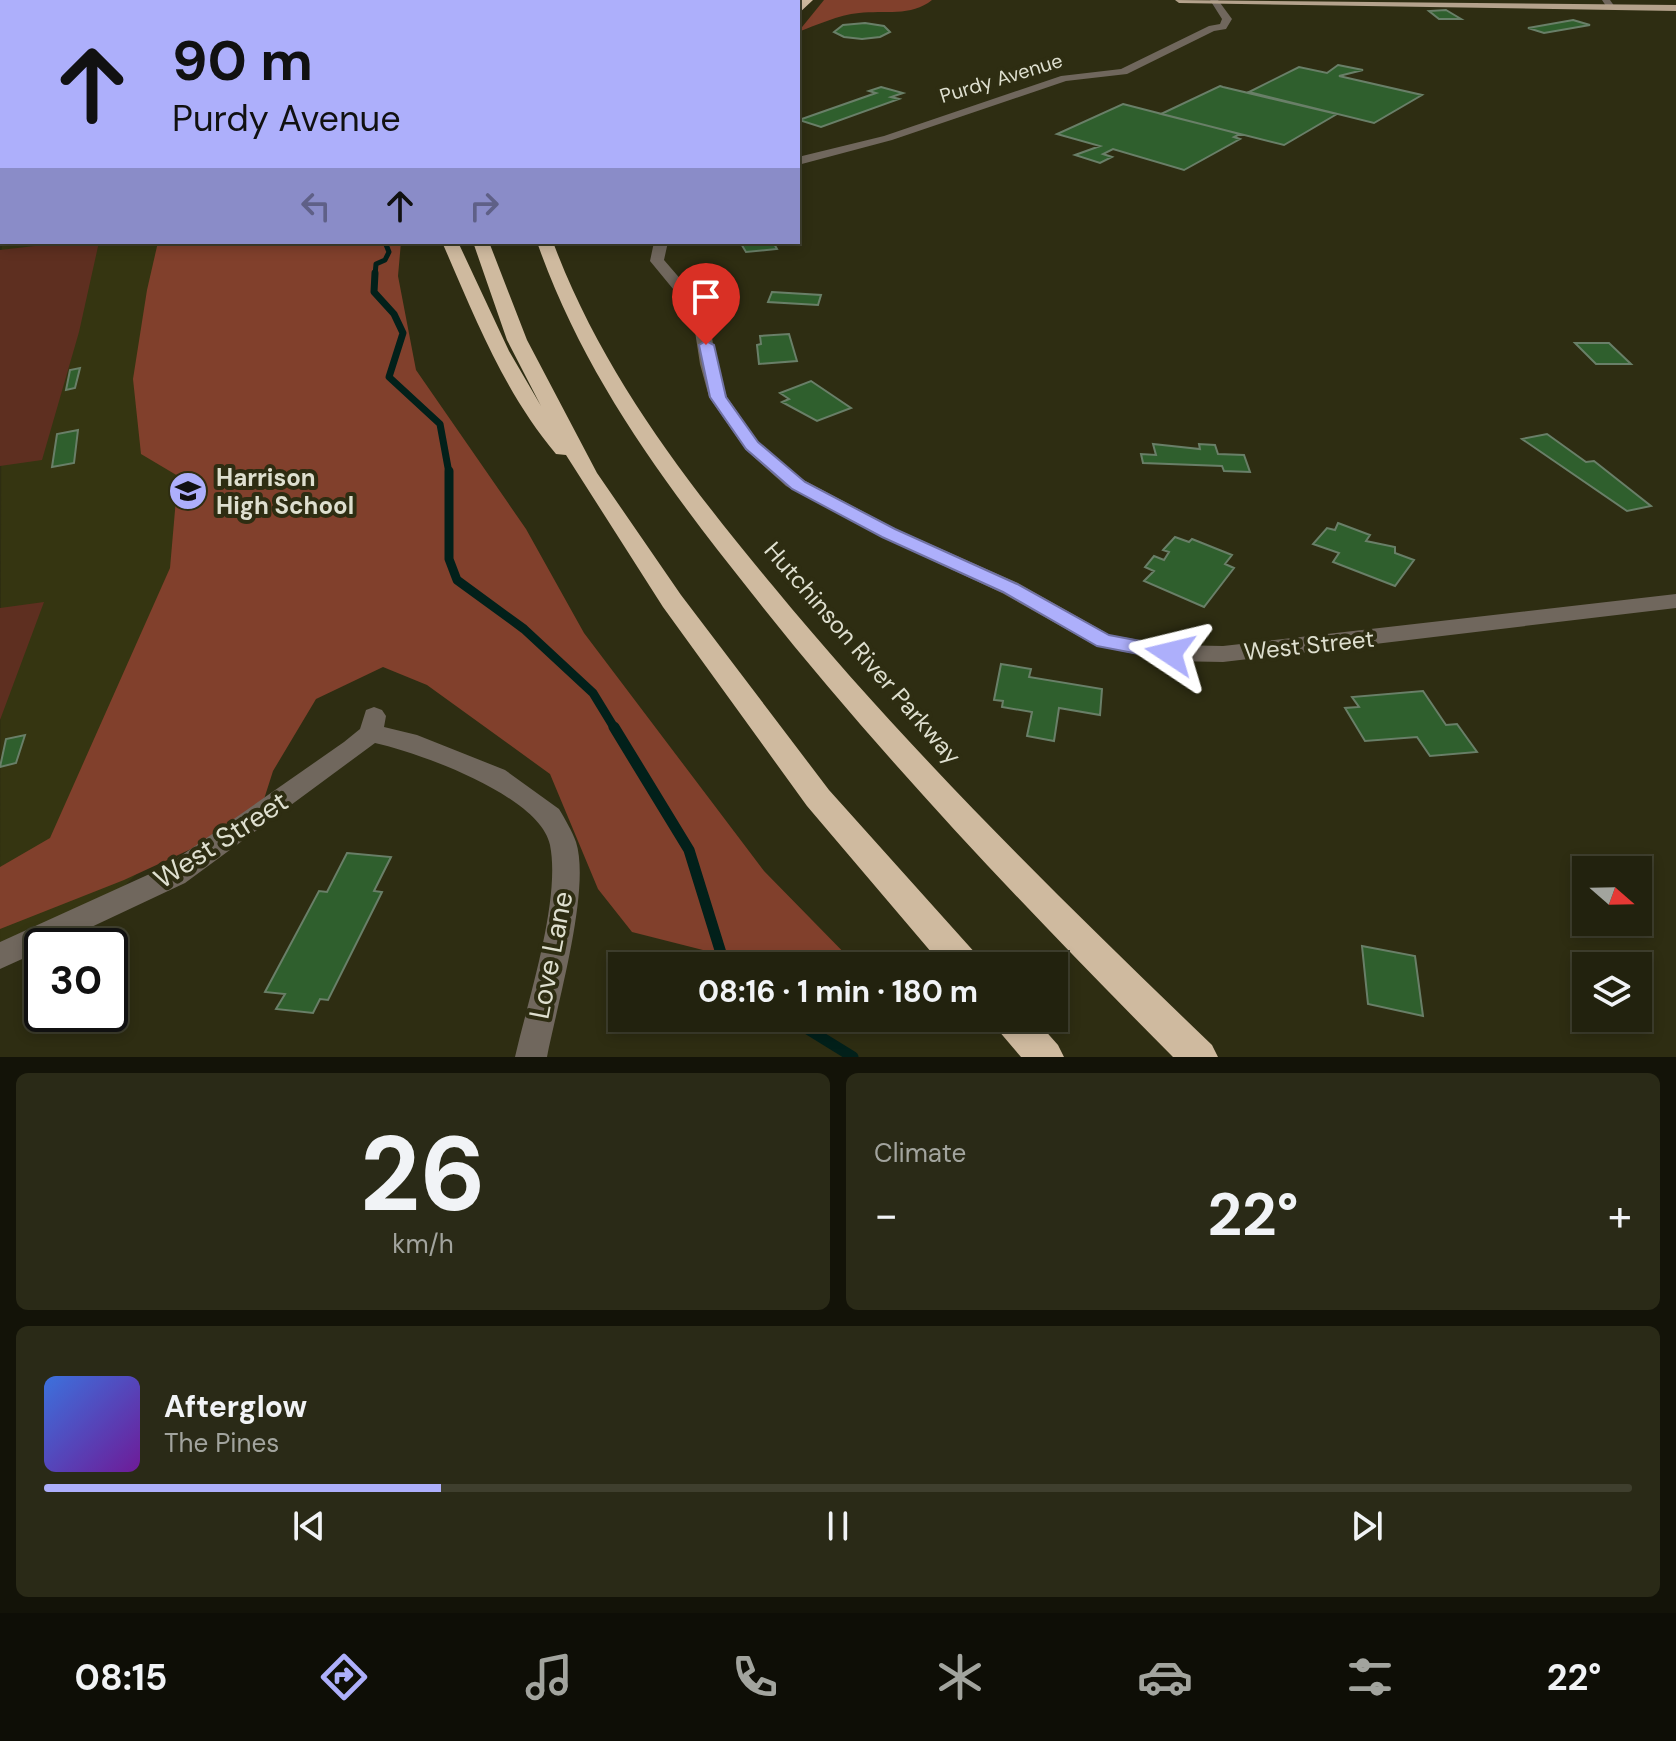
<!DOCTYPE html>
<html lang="en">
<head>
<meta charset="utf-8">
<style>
	body { margin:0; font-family:"DM Sans",sans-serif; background:#2a2a17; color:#f1f3f6; height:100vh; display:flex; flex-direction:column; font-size:30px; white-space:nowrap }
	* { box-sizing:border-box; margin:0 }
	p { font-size:26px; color:#a2a49e }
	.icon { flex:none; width:44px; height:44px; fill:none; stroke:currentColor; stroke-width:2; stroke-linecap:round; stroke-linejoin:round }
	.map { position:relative; height:1057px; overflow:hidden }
	.sheet { display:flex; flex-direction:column; gap:16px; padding:16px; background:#131308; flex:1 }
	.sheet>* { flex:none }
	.hud { position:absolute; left:0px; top:0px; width:800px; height:244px; box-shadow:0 4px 12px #0003,0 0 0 2px #3f3f2e; background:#adaffb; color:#111; overflow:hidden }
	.needle { width:52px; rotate:110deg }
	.tools { position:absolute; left:1572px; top:856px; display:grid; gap:16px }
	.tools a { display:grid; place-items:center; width:80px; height:80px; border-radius:0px; background:#22220e; box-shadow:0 4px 12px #0003,0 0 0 2px #3f3f2e; font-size:40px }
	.speed { position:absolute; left:24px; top:928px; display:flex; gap:16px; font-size:40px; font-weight:700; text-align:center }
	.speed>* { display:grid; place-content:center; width:104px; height:104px; border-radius:50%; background:#22220e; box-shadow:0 4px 12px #0003,0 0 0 2px #3f3f2e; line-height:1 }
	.speed .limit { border:4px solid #111; border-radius:12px; background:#fff; color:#111 }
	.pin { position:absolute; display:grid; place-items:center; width:68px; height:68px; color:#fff; margin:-82px -34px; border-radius:50% 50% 50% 0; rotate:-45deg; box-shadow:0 0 8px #0007 }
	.pin .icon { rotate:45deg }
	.me { position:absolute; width:88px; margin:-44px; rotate:280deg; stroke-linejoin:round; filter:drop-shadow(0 0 6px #0008) }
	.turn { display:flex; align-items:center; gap:28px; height:168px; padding:0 40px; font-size:36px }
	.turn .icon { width:104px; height:104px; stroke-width:2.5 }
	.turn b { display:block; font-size:56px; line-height:68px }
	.lanes { display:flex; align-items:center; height:76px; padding:0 40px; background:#0003; justify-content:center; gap:40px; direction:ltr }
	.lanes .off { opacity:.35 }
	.big { font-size:60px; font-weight:700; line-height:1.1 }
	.sheet .card { flex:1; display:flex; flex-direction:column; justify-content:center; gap:12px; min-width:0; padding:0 28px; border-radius:12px; background:#2a2a17 }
	.sheet .dial { align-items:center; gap:0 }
	.dial b { font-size:104px; line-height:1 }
	.song { display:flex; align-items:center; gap:24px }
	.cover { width:96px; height:96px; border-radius:12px; background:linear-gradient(135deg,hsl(220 70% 55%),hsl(280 70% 35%)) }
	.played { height:8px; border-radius:4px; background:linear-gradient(90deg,#adaffb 25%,#3f3f2e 25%) }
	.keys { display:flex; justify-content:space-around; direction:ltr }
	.heat { display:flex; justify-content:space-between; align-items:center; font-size:44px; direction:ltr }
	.sheet .tiles { flex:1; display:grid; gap:16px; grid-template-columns:1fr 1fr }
	.card:last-child { grid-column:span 2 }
	.trip { position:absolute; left:608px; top:952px; width:460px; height:80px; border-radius:0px; background:#22220e; box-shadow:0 4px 12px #0003,0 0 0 2px #3f3f2e; font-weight:700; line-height:80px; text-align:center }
	.tab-bar { display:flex; height:128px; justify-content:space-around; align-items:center; background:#0e0e06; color:#a2a49e }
	.tab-bar .icon { width:56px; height:56px }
	.tab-bar .current { color:#adaffb }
	.tab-bar b { font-size:36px; color:#f1f3f6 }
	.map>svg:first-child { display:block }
</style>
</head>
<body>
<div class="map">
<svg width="1676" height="1057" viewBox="0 0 1676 1057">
	<rect width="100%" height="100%" fill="#2e2d12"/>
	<path fill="#353511" d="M2,141V242H343L334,681L117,893L0,942Z"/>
	<path fill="#5e2f20" d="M69,242H99L79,332L42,460L0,466V250Z
		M44,602L0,720V608Z"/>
	<path fill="#81402c" d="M824,0H932C911,17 884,10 859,13C838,15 817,25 798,32Z
		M158,242H401L398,276L416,370L526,529L584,633L764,871L857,966H766L632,932L598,889L550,774L427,685L383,667L316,699L273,771L258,818L124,880L0,929V867L50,838L170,568L178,476L141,454L133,379L147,290Z"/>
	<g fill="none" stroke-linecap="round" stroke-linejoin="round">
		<path stroke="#02201a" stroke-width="5" d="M375,275L376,264L385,260L389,252L385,242"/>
		<path stroke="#02201a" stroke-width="7" d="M375,273L374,292L394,314L403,333L389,377L440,424L449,473"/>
		<path stroke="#02201a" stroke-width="9" d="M449,471V559L457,580L524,629L593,693L615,729"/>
		<path stroke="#02201a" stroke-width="11" d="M614,727L689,850L725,966
			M790,1018L853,1057"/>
	</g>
	<path fill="#2f5f2d" stroke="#697f68" stroke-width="2" d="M1446,10L1461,19H1439L1429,11Z
		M1573,20L1590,25L1544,33L1528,28Z
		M865,23L884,26L890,32L880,37L862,39L844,37L834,32L843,25Z
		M1338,65L1363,70L1339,76L1422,95L1374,123L1249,92L1299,67L1327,73Z
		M1220,86L1223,87L1337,114L1284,145L1161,114Z
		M881,87L903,93L891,97L899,99L821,127L799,120L876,93L869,91Z
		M1123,104L1240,134L1234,137L1240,139L1184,170L1113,149L1103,154L1112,157L1100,163L1075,155L1100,146L1057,134Z
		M740,242H773L777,249L746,252Z
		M772,292L821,295L818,305L768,302Z
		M789,334L797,361L759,364L757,345L761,344L760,336Z
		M1575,343H1609L1631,364H1596Z
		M80,368L75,388L66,390L70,370Z
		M811,381L851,408L817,421L782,402L789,399L780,393Z
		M78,430L74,463L52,467L57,434Z
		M1547,434L1586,462L1594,461L1651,506L1627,511L1522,439Z
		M1153,444L1200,449L1199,444L1215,445L1218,454L1244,455L1250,472L1224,471L1222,466L1143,463L1141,454L1156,455Z
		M1338,523L1370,535L1366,541L1395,547V553L1414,560L1395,586L1333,562L1339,553L1313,544L1327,528L1335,530Z
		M1175,537L1189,542L1192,539L1232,555L1225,564L1234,568L1204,607L1144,581L1154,571L1145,567L1154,556L1164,560L1169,552L1163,550Z
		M1001,664L1031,669L1029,677L1102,689L1100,715L1059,708L1054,741L1027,736L1032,712L1002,707L1003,701L994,700Z
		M1423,691L1446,725L1457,724L1477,752L1430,756L1417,737L1365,741L1345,708L1359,707L1352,697Z
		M25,735L16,763L0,767L6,739Z
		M347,853L391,857L374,891L382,892L328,1000L320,999L313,1013L276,1009L285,994L265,992L319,891L327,892Z
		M1362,946L1415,956L1423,1016L1368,1004Z"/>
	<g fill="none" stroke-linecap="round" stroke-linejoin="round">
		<path fill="#70675d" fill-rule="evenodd" d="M1210,0H1218L1232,19L1226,29L1214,31L1127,74L1066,81L892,140L798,165V157L884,136L1061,76L1121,69L1209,26L1220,24L1222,19Z
			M1602,0H1610L1615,7L1608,9Z
			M0,37H2V43H0Z
			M654,242H668L664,260L708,311L716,364L727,397L758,442L800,478L896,529L1018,583L1110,635L1170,645L1223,646L1676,594V608L1223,662L1170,661L1096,646L1002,593L882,537L786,486L746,450L709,397L700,364L692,312L650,261Z
			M374,707L382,710L386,716L384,727L417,735L505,770L559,809C565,819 572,831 576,842C591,889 557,1005 547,1057H515C528,1000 561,900 550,845C540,796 420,753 375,743L185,883L51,946H42V950L0,969V942L165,867L344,742L360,729L366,710Z"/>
		<path fill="#b4a28c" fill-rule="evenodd" d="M1175,0L1676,5V11L1179,3Z"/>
		<path fill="#cfba9f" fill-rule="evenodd" d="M802,0H813L798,14V5Z
			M442,242H458L509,351L541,406L507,340L473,242H489L527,340L597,473L681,595L829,790L977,955L983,966H943L807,806L663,607L566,455L556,454C503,391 475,317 442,242Z
			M537,242H553C602,373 685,480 773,586C908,750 1059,898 1212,1045L1218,1057H1173C1025,908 880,756 750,591C664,483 583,374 537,242Z
			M993,1018H1034L1058,1045L1064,1057H1021L998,1030Z"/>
	</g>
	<path fill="#adaffb" stroke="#7072a3" stroke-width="2" d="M706,341L714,345L726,397L758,442L805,482L895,529L1017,584L1109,635L1177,648L1180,653L1177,658L1170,660L1097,646L1003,592L882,537L792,489L746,449L710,397L699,345Z"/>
	<defs>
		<g id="school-disc" transform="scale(2)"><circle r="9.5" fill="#adaffb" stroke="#2e2d12"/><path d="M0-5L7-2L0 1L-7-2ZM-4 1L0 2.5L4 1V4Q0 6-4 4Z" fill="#111"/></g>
	</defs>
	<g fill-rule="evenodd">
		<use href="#school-disc" x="188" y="491"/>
	</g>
	<g text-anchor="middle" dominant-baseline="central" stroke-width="8" stroke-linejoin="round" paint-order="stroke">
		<g font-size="20" fill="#dedfcf" stroke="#2e2d12">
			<text transform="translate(1001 78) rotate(-17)">Purdy Avenue</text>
		</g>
		<g font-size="24" font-weight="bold" fill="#dedfcf" stroke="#2e2d12" text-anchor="start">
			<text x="216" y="477">Harrison<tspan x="216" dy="28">High School</tspan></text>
		</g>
		<g font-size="24" fill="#dedfcf" stroke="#2e2d12">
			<text transform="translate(1309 645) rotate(-6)">West Street</text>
			<text transform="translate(863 653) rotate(49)">Hutchinson River Parkway</text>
		</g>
		<g font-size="28" fill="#dedfcf" stroke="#2e2d12">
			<text transform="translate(221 840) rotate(-33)">West Street</text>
			<text transform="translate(551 955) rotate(-79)">Love Lane</text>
		</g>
	</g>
</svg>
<div class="tools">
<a><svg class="needle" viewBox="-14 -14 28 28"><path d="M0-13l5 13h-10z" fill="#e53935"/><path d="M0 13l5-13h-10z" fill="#a2a49e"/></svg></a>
<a><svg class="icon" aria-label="layers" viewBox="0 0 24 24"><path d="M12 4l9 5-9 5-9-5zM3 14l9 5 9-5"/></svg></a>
</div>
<div class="speed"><div class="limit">30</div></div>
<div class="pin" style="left:706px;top:345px;background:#d93025"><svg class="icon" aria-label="arrive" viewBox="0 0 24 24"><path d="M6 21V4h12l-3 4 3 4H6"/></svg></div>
<svg class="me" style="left:1170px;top:653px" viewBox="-20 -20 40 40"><path d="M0-17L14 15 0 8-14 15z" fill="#adaffb" stroke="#fff" stroke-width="4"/></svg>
<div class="trip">08:16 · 1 min · 180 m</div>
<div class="hud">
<div class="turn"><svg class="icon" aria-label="ahead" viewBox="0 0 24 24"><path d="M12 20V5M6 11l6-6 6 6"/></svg><div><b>90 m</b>Purdy Avenue</div></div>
<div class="lanes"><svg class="icon off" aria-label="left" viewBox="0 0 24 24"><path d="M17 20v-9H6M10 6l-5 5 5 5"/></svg><svg class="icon" aria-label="ahead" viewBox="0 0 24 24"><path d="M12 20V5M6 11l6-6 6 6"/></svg><svg class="icon off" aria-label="right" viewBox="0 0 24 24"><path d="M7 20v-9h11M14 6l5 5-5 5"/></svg></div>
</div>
</div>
<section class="sheet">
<div class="tiles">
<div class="card dial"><b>26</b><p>km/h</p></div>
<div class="card"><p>Climate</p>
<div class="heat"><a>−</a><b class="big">22°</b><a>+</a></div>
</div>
<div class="card">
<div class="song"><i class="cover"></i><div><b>Afterglow</b><p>The Pines</p></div></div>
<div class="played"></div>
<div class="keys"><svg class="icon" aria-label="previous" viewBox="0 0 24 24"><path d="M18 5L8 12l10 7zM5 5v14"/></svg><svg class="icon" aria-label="pause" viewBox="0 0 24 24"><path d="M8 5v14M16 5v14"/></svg><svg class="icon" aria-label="next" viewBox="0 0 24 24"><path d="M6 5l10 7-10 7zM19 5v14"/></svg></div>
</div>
</div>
</section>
<nav class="tab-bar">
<b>08:15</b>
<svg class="icon current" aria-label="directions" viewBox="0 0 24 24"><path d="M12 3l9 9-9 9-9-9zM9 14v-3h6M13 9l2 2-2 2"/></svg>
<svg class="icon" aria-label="music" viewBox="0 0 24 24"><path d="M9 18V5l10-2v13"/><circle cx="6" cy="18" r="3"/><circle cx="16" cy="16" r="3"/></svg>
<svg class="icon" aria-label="phone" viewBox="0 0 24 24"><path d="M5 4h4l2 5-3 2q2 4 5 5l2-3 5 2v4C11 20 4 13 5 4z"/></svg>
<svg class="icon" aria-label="climate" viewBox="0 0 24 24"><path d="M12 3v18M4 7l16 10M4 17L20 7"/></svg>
<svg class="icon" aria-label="car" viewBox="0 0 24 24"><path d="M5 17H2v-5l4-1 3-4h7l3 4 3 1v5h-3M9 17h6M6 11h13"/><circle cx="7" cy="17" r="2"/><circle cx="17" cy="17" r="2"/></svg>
<svg class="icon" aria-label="filters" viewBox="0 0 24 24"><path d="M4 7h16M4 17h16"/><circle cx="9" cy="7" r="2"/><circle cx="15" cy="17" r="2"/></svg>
<b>22°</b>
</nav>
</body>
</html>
